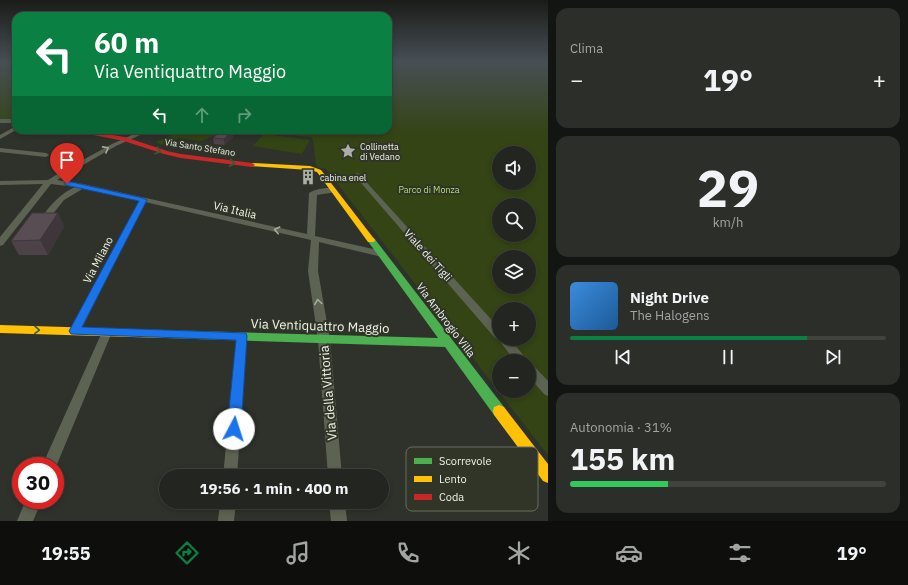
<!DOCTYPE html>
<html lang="it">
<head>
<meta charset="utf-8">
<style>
	body { margin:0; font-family:"IBM Plex Sans",sans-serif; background:#2b2e29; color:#f1f3f6; height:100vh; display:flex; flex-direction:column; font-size:15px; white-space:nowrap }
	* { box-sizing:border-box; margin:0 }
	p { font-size:13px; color:#a3a5a5 }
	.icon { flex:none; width:22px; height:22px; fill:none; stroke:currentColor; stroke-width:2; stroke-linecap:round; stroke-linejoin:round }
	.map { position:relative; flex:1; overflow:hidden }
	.side { display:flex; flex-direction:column; gap:8px; padding:8px; background:#131512; width:360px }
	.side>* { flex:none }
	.top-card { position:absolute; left:12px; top:12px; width:380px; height:122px; border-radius:12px; box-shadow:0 2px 6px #0003,0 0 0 1px #40433e; background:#0b8043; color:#fff; overflow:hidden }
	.fabs { position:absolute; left:492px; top:146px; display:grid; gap:8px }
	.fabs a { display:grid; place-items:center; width:44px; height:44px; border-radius:50%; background:#232620; box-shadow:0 2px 6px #0003,0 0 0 1px #40433e; font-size:20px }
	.speed { position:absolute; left:12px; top:457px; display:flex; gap:8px; font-size:20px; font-weight:700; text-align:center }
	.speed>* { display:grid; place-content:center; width:52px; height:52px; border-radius:50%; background:#232620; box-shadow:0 2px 6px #0003,0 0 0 1px #40433e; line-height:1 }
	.speed .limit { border:6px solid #d22; background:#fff; color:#111 }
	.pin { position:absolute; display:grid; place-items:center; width:34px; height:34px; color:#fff; margin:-41px -17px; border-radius:50% 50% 50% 0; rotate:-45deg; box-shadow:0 0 4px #0007 }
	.pin .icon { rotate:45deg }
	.me { position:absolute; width:44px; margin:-22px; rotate:5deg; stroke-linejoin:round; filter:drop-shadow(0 0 3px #0008) }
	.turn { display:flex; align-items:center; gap:14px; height:84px; padding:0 16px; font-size:18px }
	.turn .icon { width:52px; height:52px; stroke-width:2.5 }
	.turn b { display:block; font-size:28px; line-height:34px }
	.lanes { display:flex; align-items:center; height:38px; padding:0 16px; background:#0003; justify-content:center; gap:20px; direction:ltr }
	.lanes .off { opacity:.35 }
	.big { font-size:30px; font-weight:800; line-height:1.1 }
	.side .widget { flex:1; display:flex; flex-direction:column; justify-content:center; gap:6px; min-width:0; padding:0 14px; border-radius:12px; background:#2b2e29 }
	.side .dial { align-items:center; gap:0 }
	.dial b { font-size:52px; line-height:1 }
	.song { display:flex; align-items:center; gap:12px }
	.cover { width:48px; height:48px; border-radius:6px; background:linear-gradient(135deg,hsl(210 70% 55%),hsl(210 70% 35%)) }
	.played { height:4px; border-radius:2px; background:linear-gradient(90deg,#0b8043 75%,#40433e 75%) }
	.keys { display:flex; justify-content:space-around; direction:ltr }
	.heat { display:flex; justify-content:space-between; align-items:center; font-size:22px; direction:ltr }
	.charge { height:6px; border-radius:3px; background:linear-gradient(90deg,#34c759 31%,#40433e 0) }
	.trip { position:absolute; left:159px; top:469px; width:230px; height:40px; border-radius:20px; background:#232620; box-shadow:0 2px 6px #0003,0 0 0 1px #40433e; font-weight:800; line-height:40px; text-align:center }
	.menu { display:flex; height:64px; justify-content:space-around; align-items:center; background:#0e0f0d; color:#a3a5a5 }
	.menu .icon { width:28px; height:28px }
	.menu .on { color:#0b8043 }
	.menu b { font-size:18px; color:#f1f3f6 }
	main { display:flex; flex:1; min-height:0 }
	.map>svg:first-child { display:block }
</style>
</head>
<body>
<main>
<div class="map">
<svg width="548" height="521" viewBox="0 0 548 521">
	<rect width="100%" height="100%" fill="#2f322b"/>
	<path fill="#344414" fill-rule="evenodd" d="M0,61H16V119H0Z
		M388,61H548V455L326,169L317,167C314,157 315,147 312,137L268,133V131L260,130H388ZM499,153H529V183H499ZM499,205H529V235H499ZM499,257H529V287H499ZM499,309H529V339H499ZM499,361H529V391H499Z
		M184,130H237L235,131L224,132L201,141L179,138L161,145L156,142Z
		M264,134L310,140L302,154L253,146Z"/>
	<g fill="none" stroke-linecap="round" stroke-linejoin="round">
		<path fill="#5d6353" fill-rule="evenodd" d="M0,119H16V123H0Z
			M16,126V130L0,139V135Z
			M143,130H151L116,146L57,180L83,184L307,234L309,193C315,189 331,186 337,190L336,192L317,195L315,236L382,251L386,254L382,257L319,242L318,271L330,340L342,476H328L318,340L308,271L311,240L145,202L79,334L75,335L71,334L70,331L139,201L84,188L64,200L48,220H45L41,218C51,204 60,194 75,187L51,184L3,245L0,246V237L43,184L0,185V181L48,180L59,173L112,144Z
			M0,148L46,153L49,155L46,157L0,152Z
			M357,173L359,174L499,328V339H510L528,361H515L498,339L495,338L355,176L354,175Z
			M107,328L111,329L112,332L55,469V466H42L102,332L103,329Z
			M242,332L246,333L247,336L237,476H223L237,336L238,333Z
			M529,364L533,365L548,381V396L544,394L529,377Z
			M26,500H42L33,521H17Z
			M220,502H236L234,521H218Z
			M329,502H345L347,521H331Z"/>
		<path fill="#4caf50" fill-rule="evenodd" d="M371,237L374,238L504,407L505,411L504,415L499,417L494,415L445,347L164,338L160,337L159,334L160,331L164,330L438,338L367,240Z"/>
		<path fill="#ffc107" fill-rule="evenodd" d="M252,163L310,166L321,170L375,240L374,242H368L317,172L309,170L250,166V164Z
			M0,325L164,330L168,331L169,334L168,337L164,338L0,333Z
			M499,405L504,407L548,464V483L543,481L494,415L493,411L494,407Z"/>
		<path fill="#c62828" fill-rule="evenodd" d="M68,130H81L125,137L167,151L181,154L252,163L255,165L252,167L181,158L164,154L124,141Z"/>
	</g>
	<path fill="#4c4247" d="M232,131L233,137L224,145L214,144L213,138Z
		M58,213L64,227L48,255H19L11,241Z"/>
	<path fill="#3e363a" d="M232,131L233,137L224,145V139Z
		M58,213L64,227L48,255L40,240Z"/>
	<path fill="#584d53" stroke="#3e363a" d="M222,130L232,131L224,139L213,138Z
		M32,213H58L40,240L11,241Z"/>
	<defs><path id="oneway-chevron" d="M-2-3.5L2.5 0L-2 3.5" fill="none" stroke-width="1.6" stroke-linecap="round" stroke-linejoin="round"/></defs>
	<g stroke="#a6ab9e">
		<use href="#oneway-chevron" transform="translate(106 149) rotate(-29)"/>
		<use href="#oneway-chevron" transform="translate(277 230) rotate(-167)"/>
		<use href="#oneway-chevron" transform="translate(318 302) rotate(-98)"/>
	</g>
	<g stroke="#385a34">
		<use href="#oneway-chevron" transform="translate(158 151) rotate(18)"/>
		<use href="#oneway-chevron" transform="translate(232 163) rotate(8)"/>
		<use href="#oneway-chevron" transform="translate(37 330) rotate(1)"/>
	</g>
	<linearGradient id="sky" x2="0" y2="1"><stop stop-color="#1a1c18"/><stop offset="0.46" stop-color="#474f55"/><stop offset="1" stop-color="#474f55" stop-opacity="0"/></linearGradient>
	<rect width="548" height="134" fill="url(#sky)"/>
	<path fill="#1a73e8" stroke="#114b97" d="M67,181L143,198L147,200L82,327L246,333L247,336L241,429L239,434L234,436L229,434L227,429L236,340L71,334L69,331L139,201L65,185V182Z"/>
	<defs>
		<g id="sight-bare" transform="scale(1.2)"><path d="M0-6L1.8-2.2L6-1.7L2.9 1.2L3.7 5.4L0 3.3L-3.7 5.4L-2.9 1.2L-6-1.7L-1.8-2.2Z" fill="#acafa7" stroke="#303528" stroke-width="2.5" paint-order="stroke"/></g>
		<g id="building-bare" transform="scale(1.2)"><path d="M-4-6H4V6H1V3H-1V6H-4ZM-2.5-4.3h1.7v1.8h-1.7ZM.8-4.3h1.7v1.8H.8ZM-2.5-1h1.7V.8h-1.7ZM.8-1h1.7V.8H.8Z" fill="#acafa7" stroke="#303528" stroke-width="2.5" paint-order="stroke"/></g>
	</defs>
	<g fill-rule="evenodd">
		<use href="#sight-bare" x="348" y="151"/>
		<use href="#building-bare" x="308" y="177"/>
	</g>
	<g text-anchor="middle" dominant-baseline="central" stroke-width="4" stroke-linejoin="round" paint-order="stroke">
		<g font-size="9" fill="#eff3ea" stroke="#303528" text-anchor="start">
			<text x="360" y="146">Collinetta<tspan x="360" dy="10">di Vedano</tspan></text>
			<text x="320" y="177">cabina enel</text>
		</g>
		<g font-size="9" fill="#eff3ea" stroke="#303528">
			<text transform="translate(200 147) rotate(9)">Via Santo Stefano</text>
		</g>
		<g font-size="9" fill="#b8dc75" stroke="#303528">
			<text x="429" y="189">Parco di Monza</text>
		</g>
		<g font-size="11" fill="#eff3ea" stroke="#303528">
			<text transform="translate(235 210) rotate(13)">Via Italia</text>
			<text transform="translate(428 255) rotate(48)">Viale dei Tigli</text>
			<text transform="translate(98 260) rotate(-62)">Via Milano</text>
			<text transform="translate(446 320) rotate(53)">Via Ambrogio Villa</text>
		</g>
		<g font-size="13" fill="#eff3ea" stroke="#303528">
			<text transform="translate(320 326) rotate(2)">Via Ventiquattro Maggio</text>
			<text transform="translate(328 393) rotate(-95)">Via della Vittoria</text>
		</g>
	</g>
	<rect x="406" y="447" width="132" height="64" rx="6" fill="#303528" stroke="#696e62" stroke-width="1"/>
	<rect x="414" y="458" width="18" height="6" fill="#4caf50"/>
	<rect x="414" y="476" width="18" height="6" fill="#ffc107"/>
	<rect x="414" y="494" width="18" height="6" fill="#c62828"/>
	<g font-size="11" fill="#eff3ea">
		<text x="439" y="465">Scorrevole</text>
		<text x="439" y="483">Lento</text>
		<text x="439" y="501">Coda</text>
	</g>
</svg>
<div class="fabs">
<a><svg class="icon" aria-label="sound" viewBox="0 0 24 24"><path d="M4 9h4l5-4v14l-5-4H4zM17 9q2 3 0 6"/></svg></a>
<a><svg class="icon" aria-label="search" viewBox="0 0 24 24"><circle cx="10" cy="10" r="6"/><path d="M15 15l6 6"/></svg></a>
<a><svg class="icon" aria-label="layers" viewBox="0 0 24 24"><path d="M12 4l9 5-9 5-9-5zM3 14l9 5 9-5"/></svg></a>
<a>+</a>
<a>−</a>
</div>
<div class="speed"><div class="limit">30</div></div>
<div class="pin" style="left:67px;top:184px;background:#d93025"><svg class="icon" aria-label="arrive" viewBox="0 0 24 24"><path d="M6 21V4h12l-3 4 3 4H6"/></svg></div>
<svg class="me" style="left:234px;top:429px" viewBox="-20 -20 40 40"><circle r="19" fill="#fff"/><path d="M0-13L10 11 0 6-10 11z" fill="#1a73e8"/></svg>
<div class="trip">19:56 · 1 min · 400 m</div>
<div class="top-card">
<div class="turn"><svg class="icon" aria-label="left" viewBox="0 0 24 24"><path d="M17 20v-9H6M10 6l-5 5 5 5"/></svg><div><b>60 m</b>Via Ventiquattro Maggio</div></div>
<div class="lanes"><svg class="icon" aria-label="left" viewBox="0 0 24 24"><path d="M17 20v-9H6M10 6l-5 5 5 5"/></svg><svg class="icon off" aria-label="ahead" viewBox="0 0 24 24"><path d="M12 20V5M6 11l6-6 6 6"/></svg><svg class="icon off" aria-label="right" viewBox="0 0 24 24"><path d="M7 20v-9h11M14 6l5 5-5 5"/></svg></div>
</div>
</div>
<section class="side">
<div class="widget"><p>Clima</p>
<div class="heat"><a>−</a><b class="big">19°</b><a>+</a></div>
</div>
<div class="widget dial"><b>29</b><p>km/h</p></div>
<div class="widget">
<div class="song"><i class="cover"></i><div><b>Night Drive</b><p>The Halogens</p></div></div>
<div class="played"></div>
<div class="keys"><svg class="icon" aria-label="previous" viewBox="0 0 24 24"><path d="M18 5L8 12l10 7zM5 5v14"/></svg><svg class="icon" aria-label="pause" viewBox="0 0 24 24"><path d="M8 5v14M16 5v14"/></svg><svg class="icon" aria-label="next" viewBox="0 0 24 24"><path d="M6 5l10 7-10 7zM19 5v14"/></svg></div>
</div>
<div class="widget"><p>Autonomia · 31%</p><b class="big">155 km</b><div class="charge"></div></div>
</section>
</main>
<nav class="menu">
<b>19:55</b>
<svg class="icon on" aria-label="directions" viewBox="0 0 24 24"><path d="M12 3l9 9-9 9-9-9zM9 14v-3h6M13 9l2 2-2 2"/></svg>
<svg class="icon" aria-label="music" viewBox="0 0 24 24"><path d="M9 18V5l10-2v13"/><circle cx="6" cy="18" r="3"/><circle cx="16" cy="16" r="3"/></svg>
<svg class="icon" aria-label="phone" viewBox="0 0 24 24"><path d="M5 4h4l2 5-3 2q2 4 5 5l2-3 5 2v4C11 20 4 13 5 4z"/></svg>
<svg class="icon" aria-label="climate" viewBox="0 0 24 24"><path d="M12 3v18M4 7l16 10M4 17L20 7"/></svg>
<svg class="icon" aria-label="car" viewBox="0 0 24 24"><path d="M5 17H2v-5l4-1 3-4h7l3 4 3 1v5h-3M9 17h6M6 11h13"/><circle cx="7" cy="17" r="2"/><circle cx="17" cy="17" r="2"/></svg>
<svg class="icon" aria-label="filters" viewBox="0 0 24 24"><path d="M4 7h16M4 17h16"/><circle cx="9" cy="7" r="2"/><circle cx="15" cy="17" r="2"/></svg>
<b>19°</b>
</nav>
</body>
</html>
